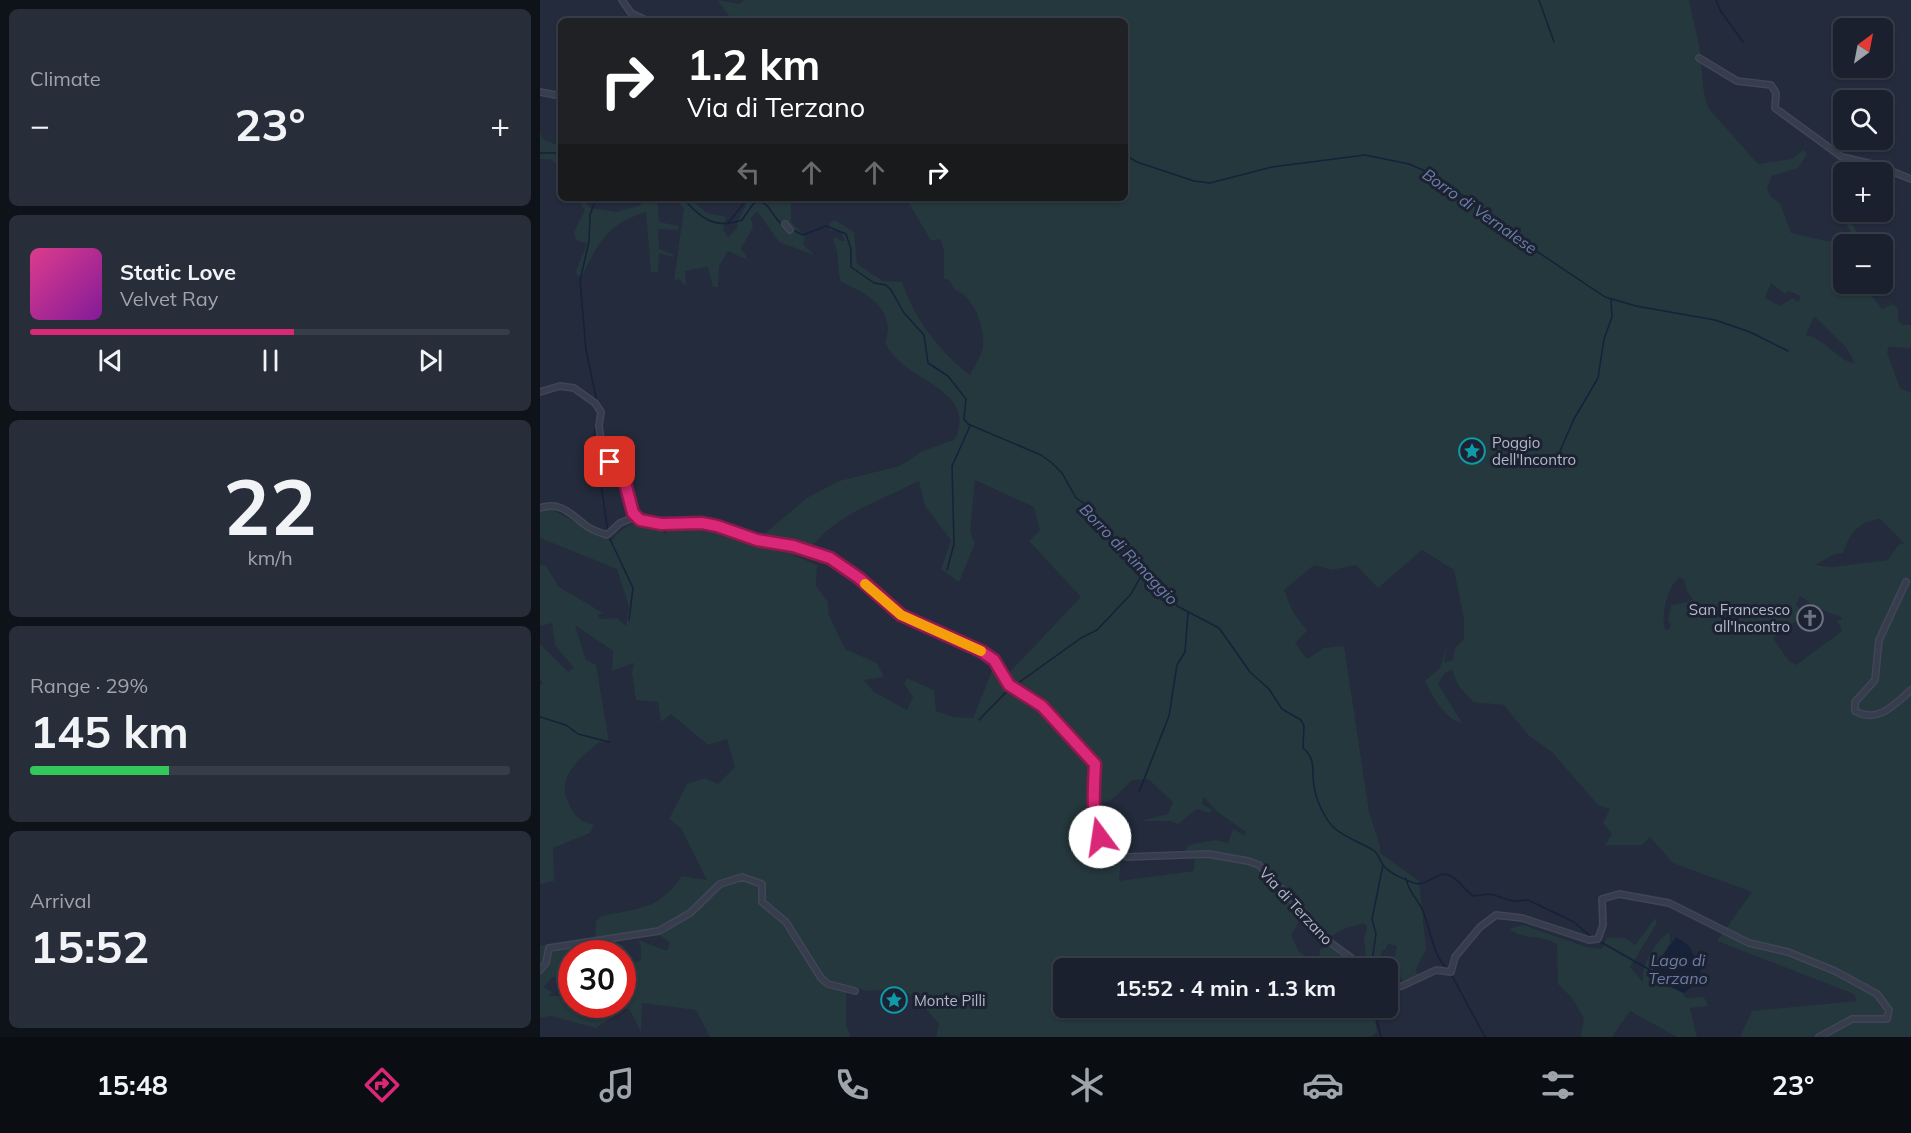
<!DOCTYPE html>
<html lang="en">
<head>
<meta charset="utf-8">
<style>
	body { margin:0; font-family:Mulish,sans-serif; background:#272d39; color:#f1f3f6; height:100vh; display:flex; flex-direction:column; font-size:22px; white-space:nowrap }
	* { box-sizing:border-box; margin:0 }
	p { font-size:20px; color:#9fa3aa }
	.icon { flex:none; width:33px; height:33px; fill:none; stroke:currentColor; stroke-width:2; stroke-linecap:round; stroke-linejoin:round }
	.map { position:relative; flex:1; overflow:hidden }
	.panel { display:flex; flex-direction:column; gap:9px; padding:9px; background:#0e1219; width:540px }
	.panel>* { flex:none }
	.banner { position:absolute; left:18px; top:18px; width:570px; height:183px; border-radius:9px; box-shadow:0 2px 4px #0004,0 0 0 2px #383e49; background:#202124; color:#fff; overflow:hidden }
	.needle { width:39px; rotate:32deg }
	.tools { position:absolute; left:1293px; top:18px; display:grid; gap:12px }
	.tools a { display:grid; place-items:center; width:60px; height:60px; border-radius:9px; background:#1a202d; box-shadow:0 2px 4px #0004,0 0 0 2px #383e49; font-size:30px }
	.speed { position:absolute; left:18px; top:940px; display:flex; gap:12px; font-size:30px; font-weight:700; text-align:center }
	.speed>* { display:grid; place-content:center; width:78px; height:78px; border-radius:50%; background:#1a202d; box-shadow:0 2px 4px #0004,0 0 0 2px #383e49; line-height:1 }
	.speed .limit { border:9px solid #d22; background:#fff; color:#111 }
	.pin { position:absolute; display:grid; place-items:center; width:51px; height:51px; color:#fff; margin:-26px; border-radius:12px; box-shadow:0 3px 9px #0006 }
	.me { position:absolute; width:66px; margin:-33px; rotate:346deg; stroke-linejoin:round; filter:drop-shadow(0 0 4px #0008) }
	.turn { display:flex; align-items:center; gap:21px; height:126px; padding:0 30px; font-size:27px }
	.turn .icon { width:78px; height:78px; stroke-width:2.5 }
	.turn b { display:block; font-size:42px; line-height:51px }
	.lanes { display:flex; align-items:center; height:57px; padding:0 30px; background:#0003; justify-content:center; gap:30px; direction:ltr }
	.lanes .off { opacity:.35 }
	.big { font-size:45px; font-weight:700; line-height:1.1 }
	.panel .card { flex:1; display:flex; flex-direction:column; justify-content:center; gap:9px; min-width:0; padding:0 21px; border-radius:9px; background:#272d39 }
	.panel .dial { align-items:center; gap:0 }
	.dial b { font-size:78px; line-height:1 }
	.song { display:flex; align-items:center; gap:18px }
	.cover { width:72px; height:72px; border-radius:9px; background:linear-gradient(135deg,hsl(330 70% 55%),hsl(290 70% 35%)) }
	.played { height:6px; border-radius:3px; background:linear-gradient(90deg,#db2777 55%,#383e49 55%) }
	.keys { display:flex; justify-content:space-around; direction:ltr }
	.heat { display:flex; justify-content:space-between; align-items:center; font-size:33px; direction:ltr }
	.charge { height:9px; border-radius:4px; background:linear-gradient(90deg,#34c759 29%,#383e49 0) }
	.trip { position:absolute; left:513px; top:958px; width:345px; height:60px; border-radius:9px; background:#1a202d; box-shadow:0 2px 4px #0004,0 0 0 2px #383e49; font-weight:700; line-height:60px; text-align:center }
	.menu { display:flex; height:96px; justify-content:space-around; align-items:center; background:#0a0d12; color:#9fa3aa }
	.menu .icon { width:42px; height:42px }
	.menu .on { color:#db2777 }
	.menu b { font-size:27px; color:#f1f3f6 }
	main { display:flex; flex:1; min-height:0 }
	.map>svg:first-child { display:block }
</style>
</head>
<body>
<main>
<section class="panel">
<div class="card"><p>Climate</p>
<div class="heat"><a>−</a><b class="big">23°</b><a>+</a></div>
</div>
<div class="card">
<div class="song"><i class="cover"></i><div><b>Static Love</b><p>Velvet Ray</p></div></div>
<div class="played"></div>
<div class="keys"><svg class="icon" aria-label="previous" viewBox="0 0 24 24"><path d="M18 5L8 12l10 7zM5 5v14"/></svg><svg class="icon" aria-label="pause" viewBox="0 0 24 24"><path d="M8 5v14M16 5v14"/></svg><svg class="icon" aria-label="next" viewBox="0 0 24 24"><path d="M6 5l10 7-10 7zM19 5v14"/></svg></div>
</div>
<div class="card dial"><b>22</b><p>km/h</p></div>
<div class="card"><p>Range · 29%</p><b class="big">145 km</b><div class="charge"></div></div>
<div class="card"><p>Arrival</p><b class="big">15:52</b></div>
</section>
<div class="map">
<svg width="1371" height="1037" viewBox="0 0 1371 1037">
	<rect width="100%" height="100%" fill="#232b3c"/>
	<path fill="#25383d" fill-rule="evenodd" d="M177,0L200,4L204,0H1149C1152,18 1158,35 1160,52C1163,71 1161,91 1169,109L1218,164L1252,159L1263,150L1267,154L1258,168L1232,176L1227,189L1231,197L1240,203L1251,233L1296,243L1307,242L1313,235L1303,219L1309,214L1315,230L1331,244H1304V284H1329L1325,288L1342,309L1353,304L1358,309V320L1362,325H1371V348L1349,347L1347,352L1360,388L1371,393V1037H1200L1212,1011L1317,1001L1314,994L1177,941L1212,892L1133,863L1110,837L1102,845H1065L1072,834L1063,823L1070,809L1058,805L1012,752L988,735L964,705L933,702L918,685L912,670L905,673L898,684L922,723C905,720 892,696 885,681L900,668L908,643L904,663L913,660L915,648L924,639V619L914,570L882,550L838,588L816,565L792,570L774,565L744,590L753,612L767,631L755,643L767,659L784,648L804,646L829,812L840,846V853L879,881L886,949L876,969L877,975L864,982L852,968L857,946L848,944L845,950H842L838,969H827L824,939L827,927L824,923L806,928L787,938L774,918L764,912L751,935L759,952L773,961L779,959L780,949L788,945L818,969H524V1008H833L837,1032L831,1037H396L399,1024L375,996L354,989L328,991L306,985V1026L311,1037H170L156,1010L102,1003L101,1032L90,1010L86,1008L56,1028L11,1016L0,1018V946L8,944L23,949L42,944L48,954H32L31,981L13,977L3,987L12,992L8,996H31L32,1005H82V954H67L76,953V946L83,945L85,960L94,964L101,960V947L98,940L127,951L130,943L121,936L123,929L55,939L56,921L62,916C101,907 117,911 142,876L167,880L141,828L129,819L147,784L165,778L178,784L195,767L187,739L168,745L131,714L121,722L118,702L96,700L92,673L94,663L72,671L73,651L35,625L46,660L56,665L69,742H59C40,759 16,775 28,802C35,817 39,821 54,825L50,833L13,848L14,881L0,884V685L3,683L0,680V644L28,672L34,668L15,645L12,623L0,626V564L6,566L19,587L63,613L58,615L60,619L77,618L86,626L89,607L77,569L0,538V513L9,508L71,541C88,520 103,518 126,534L127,526L181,530L190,526L224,534L267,498L299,481L360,466L381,452L415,439C439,387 361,382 345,342C357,310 327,293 301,282C297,271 300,254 293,239L296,237L301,241H305L300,232L289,230L290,223L295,220L314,232L317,264L343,281L362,282C375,320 399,351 430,375C434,367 443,354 443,345C445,327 433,295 415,290L409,280L404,279V250L400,239L391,241L366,198H585V21H186L189,16ZM1231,283L1245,294L1249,291L1260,296L1259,302L1252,298L1240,306L1225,298ZM1274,316L1306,347L1315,363C1297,361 1289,341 1266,335ZM435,480L494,507L500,530L489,541L541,597L464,678L460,667L452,671L433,718L414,717L396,711L394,690L367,678L364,684L373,697L367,710L334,692L324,680L344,677L337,663L305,649L288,613V602L276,586L277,565L253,555L255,545L269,550C295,514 340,501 379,481L385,506L411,540L401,569L419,582L435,543L430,532ZM1340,519L1364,543L1358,545L1348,560L1292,567L1275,565L1293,555L1303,553C1310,533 1319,521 1340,519ZM1140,577L1144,580L1147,591L1153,599L1145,603L1131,605L1128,620L1131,626L1128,630L1124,628C1122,612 1127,587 1140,577ZM1260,596C1272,605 1286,613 1300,616L1302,620H1297L1302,631L1256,665L1249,661L1233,638L1264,615L1256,604ZM608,779L633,802L628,814L600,821H631L638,824L657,809L669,813L672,810L662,804L664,797L676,811L706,832L705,836L693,829L688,843L675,840L648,845L645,852L655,850L654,871L579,881L581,858L560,836L554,810L574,798L592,780Z
		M0,133L4,140L21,146L19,165L10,159H0Z
		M37,198H42L50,208L76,212L101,205V198H117L119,222L139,226L138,230L118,229L119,249L134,255L133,257L119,253L118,272H111L106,212C67,224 58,243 41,278L35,273L47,244L36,240L34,232L45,210Z
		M134,198H148L167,213L186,217L183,230L188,237L197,228C197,215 207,210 207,198H241V202L251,203V222L265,236L263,244L274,255L239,242L217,211L211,218L213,228L201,248L208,260L188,251L179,266L178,287H173L168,267L145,271L146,287L139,279L134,281L144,208Z
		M1115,918L1117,923L1090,967L1103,982C1101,965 1115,942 1129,932L1130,943L1109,976L1143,993L1146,998L1164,997L1168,1006L1150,1008L1157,1037H1137L1090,1011L1072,1037H1041L1044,1018L1032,998L1018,984L1017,944C1001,934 984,941 969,929L983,925L1046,947L1062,949L1067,938H1085L1095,945Z"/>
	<path fill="#16213a" d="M1136,937L1149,946L1161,969L1158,982L1144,993L1108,977Z"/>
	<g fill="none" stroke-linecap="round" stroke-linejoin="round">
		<path stroke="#16213a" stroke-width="1.5" d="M999,0L1014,42
			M1176,0L1180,10L1203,42
			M0,153H21
			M585,155L597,162L654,181L670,183L732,167L825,155L869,164L892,174L926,198L953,222L1065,297L1096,306L1175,320L1210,332L1248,351
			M56,198L50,215L49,241L40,281L46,350L57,402
			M143,198C160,218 175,230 202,220L213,204L219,201C231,204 233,219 244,226
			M188,223L208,198
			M251,229L263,235L286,226L306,234L311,249V267L334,283L346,285L351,290L364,313L384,335L388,363L408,376L426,399L424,419L428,424L501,455L512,463L522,473L536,498L545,504L568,533L600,562L637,606L679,628L710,672L729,689L742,709L761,720L764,726L763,748C777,760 771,770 774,786C776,800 784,817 793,827C805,838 820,842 833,850C839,854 839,859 843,865C849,873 865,880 874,883C888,887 895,871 909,875C918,879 925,890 933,896L950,894L973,901L988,900L1034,922L1052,938
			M58,412L54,437L68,532
			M1020,451L1034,419L1058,378L1064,339L1072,317L1071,299
			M69,537L93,588L89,620
			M407,570L414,544L412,466L430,426
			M474,686L541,638L557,630L591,594L605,569
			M0,717L26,725L38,734L69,742
			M439,720L470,688
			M599,792L629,716L637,665L645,652L648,613
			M866,878C868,892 878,899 883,911C891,931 892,952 906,968
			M1059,941L1110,970
			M835,969L832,961L836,934L832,919L843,865
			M911,974L945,1037
			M834,1008L841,1037"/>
		<g stroke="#404655" stroke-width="8">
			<path id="minor" d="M82,0L91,13L108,21
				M1159,58L1197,81L1231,85L1236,93L1235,108L1302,157L1336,165L1371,179
				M0,92L21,96
				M245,224L250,230
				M0,392L20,386L34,388L55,403L61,412L59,426L63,453L84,479L93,513L100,520L121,524L162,523L192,529L217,540L253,546L298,562L361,615L432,646L454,660L469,685L502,706L555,764L554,820L560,838L572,849L587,857L668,854L708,861L719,865L779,929C791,949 813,954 822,969
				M0,508C19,501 30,513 44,524C50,530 59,532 67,535L80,523L95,517
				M1366,582L1339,640L1335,680L1315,702V711C1338,724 1355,704 1371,690
				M0,970L6,963L9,948L119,931L150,913L180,884L202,877L222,884V902L246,922L281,978L288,984L315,991
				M848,987L862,986L896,970L911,972L915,957L940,927L956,915L982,918L1049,940L1058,939L1063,925L1062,899L1079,894L1129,903L1209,943L1248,952L1295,971L1337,994L1349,1010L1347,1019H1312L1279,1037"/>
		</g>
		<use href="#minor" stroke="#373d4c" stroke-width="5"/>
	</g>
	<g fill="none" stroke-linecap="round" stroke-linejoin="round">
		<g stroke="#8e194d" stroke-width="15">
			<path id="route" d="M70,462L84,479L93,513L100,520L121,524L162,523L177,526L217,540L253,546L290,558L319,578L361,615L441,651L454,660L469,685L502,706L555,764C554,790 551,812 560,837"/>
		</g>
		<use href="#route" stroke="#db2777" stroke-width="10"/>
		<path stroke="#f59e0b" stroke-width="10" d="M325,584L361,615L441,651"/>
	</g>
	<defs>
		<g id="sight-ring" transform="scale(1.35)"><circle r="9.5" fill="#1c2231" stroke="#0f9aa8" stroke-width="1.5"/><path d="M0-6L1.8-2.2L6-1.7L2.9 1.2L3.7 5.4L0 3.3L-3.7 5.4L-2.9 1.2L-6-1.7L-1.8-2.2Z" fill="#0f9aa8"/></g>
		<g id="church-ring" transform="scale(1.35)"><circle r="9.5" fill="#1c2231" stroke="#6b7280" stroke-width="1.5"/><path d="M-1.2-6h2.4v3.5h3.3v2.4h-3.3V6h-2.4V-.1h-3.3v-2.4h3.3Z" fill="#6b7280"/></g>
	</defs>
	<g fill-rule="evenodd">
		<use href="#sight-ring" x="932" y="451"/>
		<use href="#church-ring" x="1270" y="618"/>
		<use href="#sight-ring" x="354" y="1000"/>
	</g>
	<g text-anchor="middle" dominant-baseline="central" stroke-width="6" stroke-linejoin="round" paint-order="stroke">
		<g font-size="15" fill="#b2b8c8" stroke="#1c2231" text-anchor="start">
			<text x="952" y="442">Poggio<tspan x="952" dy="17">dell'Incontro</tspan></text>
			<text x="1250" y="609" text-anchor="end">San Francesco<tspan x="1250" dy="17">all'Incontro</tspan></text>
			<text x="374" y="1000">Monte Pilli</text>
		</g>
		<g font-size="15" fill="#b2b8c8" stroke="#1c2231">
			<text transform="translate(756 906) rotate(47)">Via di Terzano</text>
		</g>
		<g font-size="16" font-style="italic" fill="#6b7ea7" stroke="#1c2231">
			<text transform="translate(940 211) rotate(35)">Borro di Vernalese</text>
			<text transform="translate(589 554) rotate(46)">Borro di Rimaggio</text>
			<text x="1138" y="960">Lago di<tspan x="1138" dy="18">Terzano</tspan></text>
		</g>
	</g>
</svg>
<div class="tools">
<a><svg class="needle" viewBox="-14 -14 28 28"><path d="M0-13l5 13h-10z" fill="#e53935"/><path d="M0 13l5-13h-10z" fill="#9fa3aa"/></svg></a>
<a><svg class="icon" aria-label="search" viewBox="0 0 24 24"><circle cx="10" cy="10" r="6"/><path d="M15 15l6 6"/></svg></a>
<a>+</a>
<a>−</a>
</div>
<div class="speed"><div class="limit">30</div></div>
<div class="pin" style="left:70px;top:462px;background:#d93025"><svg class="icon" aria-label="arrive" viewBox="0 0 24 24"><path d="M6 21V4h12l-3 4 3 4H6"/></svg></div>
<svg class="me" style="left:560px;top:837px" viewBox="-20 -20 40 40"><circle r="19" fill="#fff"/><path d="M0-13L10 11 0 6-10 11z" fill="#db2777"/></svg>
<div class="trip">15:52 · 4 min · 1.3 km</div>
<div class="banner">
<div class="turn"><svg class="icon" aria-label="right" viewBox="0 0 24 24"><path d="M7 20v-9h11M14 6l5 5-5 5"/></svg><div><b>1.2 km</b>Via di Terzano</div></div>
<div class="lanes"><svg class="icon off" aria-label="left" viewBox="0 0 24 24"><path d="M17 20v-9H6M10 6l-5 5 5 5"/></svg><svg class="icon off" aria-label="ahead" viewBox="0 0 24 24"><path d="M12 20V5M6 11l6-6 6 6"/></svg><svg class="icon off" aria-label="ahead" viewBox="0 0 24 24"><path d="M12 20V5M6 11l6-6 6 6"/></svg><svg class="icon" aria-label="right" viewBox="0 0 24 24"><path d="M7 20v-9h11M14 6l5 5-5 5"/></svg></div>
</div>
</div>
</main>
<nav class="menu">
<b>15:48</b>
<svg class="icon on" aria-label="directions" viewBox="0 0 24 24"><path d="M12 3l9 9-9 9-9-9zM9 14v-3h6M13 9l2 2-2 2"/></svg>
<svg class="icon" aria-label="music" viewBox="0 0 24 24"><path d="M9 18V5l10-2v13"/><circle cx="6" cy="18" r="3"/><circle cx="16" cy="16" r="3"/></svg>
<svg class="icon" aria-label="phone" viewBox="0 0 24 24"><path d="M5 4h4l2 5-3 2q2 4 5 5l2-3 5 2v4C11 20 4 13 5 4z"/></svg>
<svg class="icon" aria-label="climate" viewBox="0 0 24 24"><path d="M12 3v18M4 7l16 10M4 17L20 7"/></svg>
<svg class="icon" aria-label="car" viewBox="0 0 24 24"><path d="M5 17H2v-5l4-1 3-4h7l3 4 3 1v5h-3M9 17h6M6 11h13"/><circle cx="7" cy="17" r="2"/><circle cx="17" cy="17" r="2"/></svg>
<svg class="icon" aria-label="filters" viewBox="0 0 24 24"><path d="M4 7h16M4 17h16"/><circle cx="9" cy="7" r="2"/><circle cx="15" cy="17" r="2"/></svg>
<b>23°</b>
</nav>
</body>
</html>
